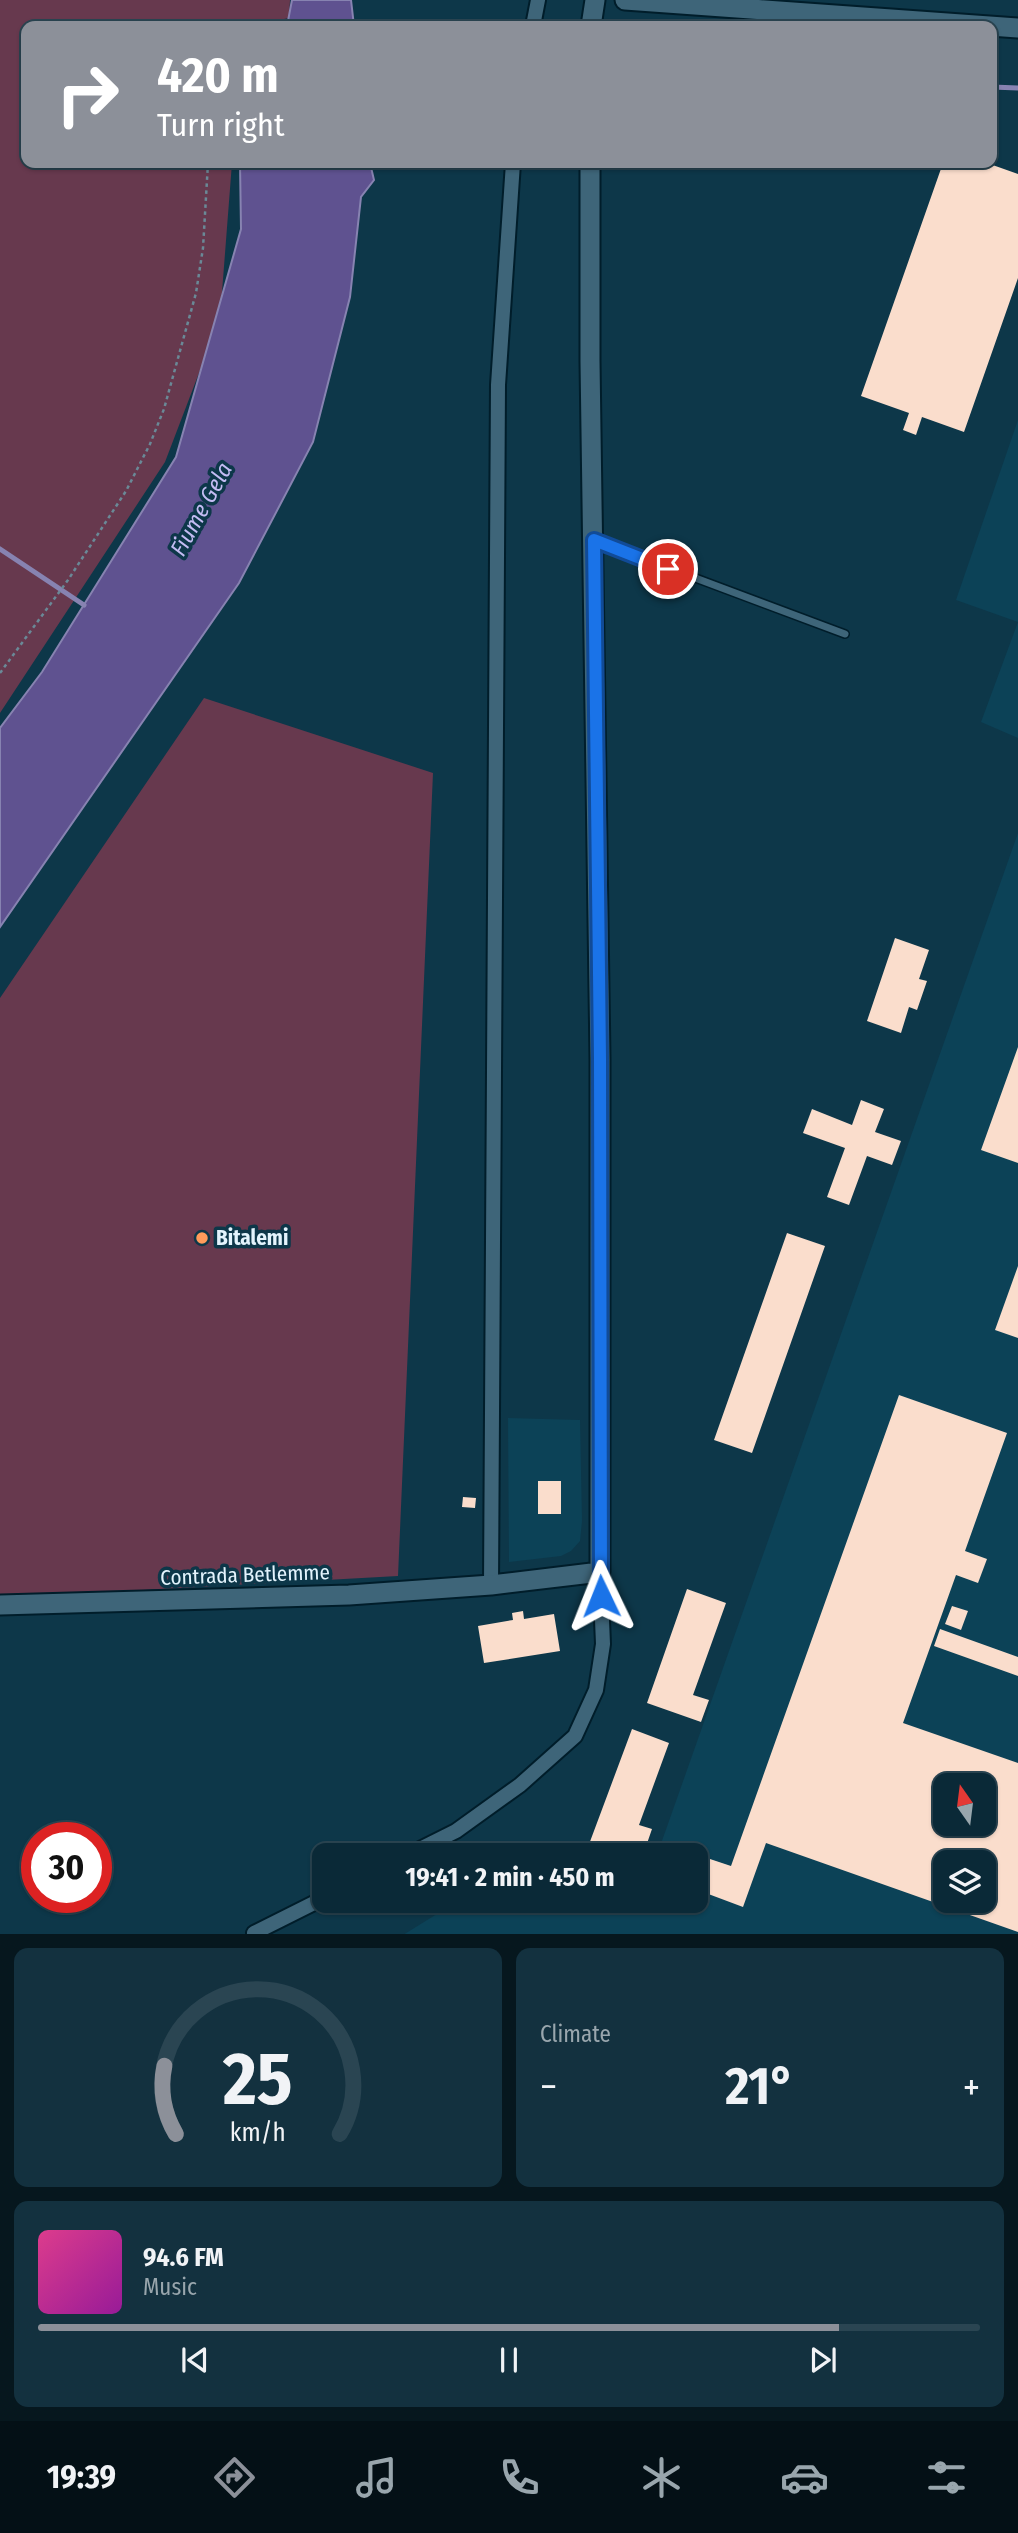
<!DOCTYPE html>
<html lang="en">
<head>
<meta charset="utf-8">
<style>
	body { margin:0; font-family:"Fira Sans Condensed",sans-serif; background:#13313f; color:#f1f3f6; height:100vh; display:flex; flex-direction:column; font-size:26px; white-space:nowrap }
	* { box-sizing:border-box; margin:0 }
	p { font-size:23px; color:#99a6ad }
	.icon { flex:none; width:38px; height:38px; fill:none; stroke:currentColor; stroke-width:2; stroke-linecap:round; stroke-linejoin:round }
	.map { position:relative; height:1934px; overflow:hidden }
	.drawer { display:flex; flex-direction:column; gap:14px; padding:14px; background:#06171e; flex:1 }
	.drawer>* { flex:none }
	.guide { position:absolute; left:21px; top:21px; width:976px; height:147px; border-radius:14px; box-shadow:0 2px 5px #0004,0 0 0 2px #2a4552; background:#8c9099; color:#fff; overflow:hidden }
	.needle { width:46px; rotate:346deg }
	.fabs { position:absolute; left:933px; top:1773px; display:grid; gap:14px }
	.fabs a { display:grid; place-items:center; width:63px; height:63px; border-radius:14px; background:#0a2937; box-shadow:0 2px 5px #0004,0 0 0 2px #2a4552; font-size:35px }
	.speed { position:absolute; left:21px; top:1822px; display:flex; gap:14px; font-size:35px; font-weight:700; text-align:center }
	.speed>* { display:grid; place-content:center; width:91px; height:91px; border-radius:50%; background:#0a2937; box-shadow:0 2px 5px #0004,0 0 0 2px #2a4552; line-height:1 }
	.speed .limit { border:10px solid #d22; background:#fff; color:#111 }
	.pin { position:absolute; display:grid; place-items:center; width:60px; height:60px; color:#fff; margin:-30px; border:4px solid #fff; border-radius:50%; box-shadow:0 2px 7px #0007 }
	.me { position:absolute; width:77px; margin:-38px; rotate:358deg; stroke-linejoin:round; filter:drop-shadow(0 0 5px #0008) }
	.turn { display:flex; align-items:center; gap:24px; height:147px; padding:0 21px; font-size:32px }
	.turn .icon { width:91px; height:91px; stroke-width:2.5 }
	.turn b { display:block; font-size:49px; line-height:60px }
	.big { font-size:52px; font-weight:700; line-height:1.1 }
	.drawer .widget { flex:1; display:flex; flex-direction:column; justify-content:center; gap:10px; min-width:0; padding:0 24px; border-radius:14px; background:#13313f }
	.drawer .dial { align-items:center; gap:0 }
	.dial svg { height:182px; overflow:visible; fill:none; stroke:#2a4552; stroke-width:7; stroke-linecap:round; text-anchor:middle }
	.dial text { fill:#f1f3f6; stroke:none }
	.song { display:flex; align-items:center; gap:21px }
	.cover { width:84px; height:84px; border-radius:10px; background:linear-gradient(135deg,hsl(330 70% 55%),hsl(300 70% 35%)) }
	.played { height:7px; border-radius:4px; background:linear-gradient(90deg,#8c9099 85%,#2a4552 85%) }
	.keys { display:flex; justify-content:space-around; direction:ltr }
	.heat { display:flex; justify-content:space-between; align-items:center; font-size:38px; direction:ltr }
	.drawer .tiles { flex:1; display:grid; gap:14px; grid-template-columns:1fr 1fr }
	.widget:last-child { grid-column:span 2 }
	.trip { position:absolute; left:312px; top:1843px; width:396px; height:70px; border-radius:14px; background:#0a2937; box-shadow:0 2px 5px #0004,0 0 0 2px #2a4552; font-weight:700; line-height:70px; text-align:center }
	.tabs { display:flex; height:112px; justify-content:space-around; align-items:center; background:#041016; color:#99a6ad }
	.tabs .icon { width:49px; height:49px }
	.tabs .on { color:#8c9099 }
	.tabs b { font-size:32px; color:#f1f3f6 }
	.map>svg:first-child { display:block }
</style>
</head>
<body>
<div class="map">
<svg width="1018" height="1935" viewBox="0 0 1018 1935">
	<rect width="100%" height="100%" fill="#0d3749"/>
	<path fill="#0c4257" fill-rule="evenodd" d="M1018,420V622L956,600Z
		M1018,622V738L981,722Z
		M1018,833V1934L403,1935L458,1901H594L636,1913L641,1901L695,1900V1855H657ZM945,1785H984V1824H945ZM945,1862H984V1900H945Z
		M508,1418L580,1420L582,1521L580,1541L571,1551L561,1556L509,1562Z"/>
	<path fill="#67394e" d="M0,0H290L289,18L251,26H26V163H232L220,318L165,462L0,713Z
		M204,698L433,773L398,1576L0,1598V998Z"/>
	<path fill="#5f5290" stroke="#8783b1" stroke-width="2" d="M292,0H351L354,26H287Z
		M240,163H370L374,180L361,197L350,297L313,442L239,583L0,927V728L42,672L176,457L241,229Z"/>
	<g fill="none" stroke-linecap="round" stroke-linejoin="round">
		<path stroke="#8783b1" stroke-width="5" d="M992,87L1018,88
			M371,167L374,163
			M0,549L84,605"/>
	</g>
	<path fill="#faddcc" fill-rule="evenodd" d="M943,163H987L1018,174V278L964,432L922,417L916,435L903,430L909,413L861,396Z
		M895,938L929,950L919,979L927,981L917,1010L909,1007L901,1033L867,1021Z
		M1018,1047V1163L981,1150Z
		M861,1100L884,1109L875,1132L901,1141L892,1165L867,1156L849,1205L827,1197L845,1148L803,1133L812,1109L852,1125Z
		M787,1233L825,1246L752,1453L714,1440Z
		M1018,1266V1338L995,1330Z
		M899,1395L1007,1433L965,1551L987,1559L978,1583L956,1575L903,1723L1018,1763V1932L766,1843L743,1907L695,1889V1874L701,1856L731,1866ZM945,1785H984V1824H945ZM945,1862H984V1900H945Z
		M538,1481H561V1514H538Z
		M463,1497L476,1498L475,1508L462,1507Z
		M687,1589L726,1603L693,1695L709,1700L701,1722L647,1703Z
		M952,1606L968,1611L961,1630L945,1624Z
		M523,1611L524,1619L554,1614L560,1651L484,1663L478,1626L513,1620L512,1613Z
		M940,1629L1018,1657V1676L934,1646Z
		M632,1729L669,1743L639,1825L652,1829L643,1855L627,1851L626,1855H585Z"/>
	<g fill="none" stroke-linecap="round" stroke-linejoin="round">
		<g stroke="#001d2a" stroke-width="10">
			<path id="lane" d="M594,540L845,634"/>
		</g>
		<g stroke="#001d2a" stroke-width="18">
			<path id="street" d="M533,26L538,0
				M491,1585L498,385L513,163
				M408,1855L456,1831L520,1785L575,1736L596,1690L603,1644L600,1572
				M254,1933L324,1898"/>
		</g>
		<g stroke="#001d2a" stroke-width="23">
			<path id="secondary" d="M625,0L1018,28
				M591,26L595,0
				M0,1605L349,1595L491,1585L600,1572V1059L590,361V163"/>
		</g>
		<path stroke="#6a8997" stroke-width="2.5" stroke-dasharray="3.5 3.5" stroke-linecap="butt" d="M214,26L215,24
			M0,673L68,580L126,491L150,444L164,409L196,293L203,248L208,163"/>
		<use href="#lane" stroke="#3e6579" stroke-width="7"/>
		<use href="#street" stroke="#3e6579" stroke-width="14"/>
		<use href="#secondary" stroke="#3e6579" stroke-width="19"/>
	</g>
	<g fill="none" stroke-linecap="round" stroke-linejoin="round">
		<g stroke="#114b97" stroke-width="18">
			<path id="route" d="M601,1596L600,1059L594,540L668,569"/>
		</g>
		<use href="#route" stroke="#1a73e8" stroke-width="12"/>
	</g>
	<circle fill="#ff9b5b" stroke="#0d3749" stroke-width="2.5" cx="202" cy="1238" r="7"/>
	<g text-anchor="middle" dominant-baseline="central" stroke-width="7" stroke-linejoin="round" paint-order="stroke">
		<g font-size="21" font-weight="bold" fill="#e3f4fd" stroke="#0d3749" text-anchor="start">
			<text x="216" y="1238">Bitalemi</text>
		</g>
		<g font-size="21" fill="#e3f4fd" stroke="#0d3749">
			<text transform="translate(245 1575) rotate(-2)">Contrada Betlemme</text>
		</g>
		<g font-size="23" font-style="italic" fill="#c4bcf3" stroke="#0d3749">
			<text transform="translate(201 509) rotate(-61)">Fiume Gela</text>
		</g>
	</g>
</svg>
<div class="fabs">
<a><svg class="needle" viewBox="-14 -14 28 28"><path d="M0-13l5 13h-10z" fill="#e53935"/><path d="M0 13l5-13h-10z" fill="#99a6ad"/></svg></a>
<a><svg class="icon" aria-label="layers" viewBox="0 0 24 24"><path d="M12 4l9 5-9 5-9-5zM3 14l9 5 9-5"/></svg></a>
</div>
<div class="speed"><div class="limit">30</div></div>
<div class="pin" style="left:668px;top:569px;background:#d93025"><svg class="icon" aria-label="arrive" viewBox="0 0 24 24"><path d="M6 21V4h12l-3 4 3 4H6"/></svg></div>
<svg class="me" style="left:601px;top:1596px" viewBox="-20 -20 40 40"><path d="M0-17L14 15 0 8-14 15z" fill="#1a73e8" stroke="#fff" stroke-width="4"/></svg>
<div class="trip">19:41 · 2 min · 450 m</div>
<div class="guide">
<div class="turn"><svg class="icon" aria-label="right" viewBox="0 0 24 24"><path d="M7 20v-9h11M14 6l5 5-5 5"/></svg><div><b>420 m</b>Turn right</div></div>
</div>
</div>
<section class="drawer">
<div class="tiles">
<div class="widget dial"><svg viewBox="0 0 100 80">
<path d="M14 69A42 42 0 1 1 86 69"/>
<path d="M14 69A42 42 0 0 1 9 39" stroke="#8c9099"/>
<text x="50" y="56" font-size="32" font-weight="700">25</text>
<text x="50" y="72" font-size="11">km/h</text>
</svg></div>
<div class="widget"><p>Climate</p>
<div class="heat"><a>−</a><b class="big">21°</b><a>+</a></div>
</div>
<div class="widget">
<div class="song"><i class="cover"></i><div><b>94.6 FM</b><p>Music</p></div></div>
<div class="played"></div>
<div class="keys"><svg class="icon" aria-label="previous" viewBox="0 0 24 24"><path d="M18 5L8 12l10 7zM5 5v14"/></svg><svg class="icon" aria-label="pause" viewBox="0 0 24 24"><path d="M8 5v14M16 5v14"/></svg><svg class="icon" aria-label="next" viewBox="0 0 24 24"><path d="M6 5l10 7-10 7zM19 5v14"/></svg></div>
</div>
</div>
</section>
<nav class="tabs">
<b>19:39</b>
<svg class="icon on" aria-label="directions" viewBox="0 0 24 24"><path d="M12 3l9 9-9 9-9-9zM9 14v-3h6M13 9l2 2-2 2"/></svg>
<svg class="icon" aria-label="music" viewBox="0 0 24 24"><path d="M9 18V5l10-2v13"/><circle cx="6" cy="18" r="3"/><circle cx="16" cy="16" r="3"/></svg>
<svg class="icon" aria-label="phone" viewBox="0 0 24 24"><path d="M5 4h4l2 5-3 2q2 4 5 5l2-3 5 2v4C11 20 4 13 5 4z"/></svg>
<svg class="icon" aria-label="climate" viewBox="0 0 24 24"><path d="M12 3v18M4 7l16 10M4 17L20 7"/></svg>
<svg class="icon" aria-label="car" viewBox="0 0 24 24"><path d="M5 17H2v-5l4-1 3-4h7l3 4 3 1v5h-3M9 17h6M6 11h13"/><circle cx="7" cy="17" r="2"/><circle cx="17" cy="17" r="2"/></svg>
<svg class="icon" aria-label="filters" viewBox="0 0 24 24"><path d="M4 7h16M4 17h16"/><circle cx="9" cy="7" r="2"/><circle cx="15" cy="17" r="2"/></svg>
</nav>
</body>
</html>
